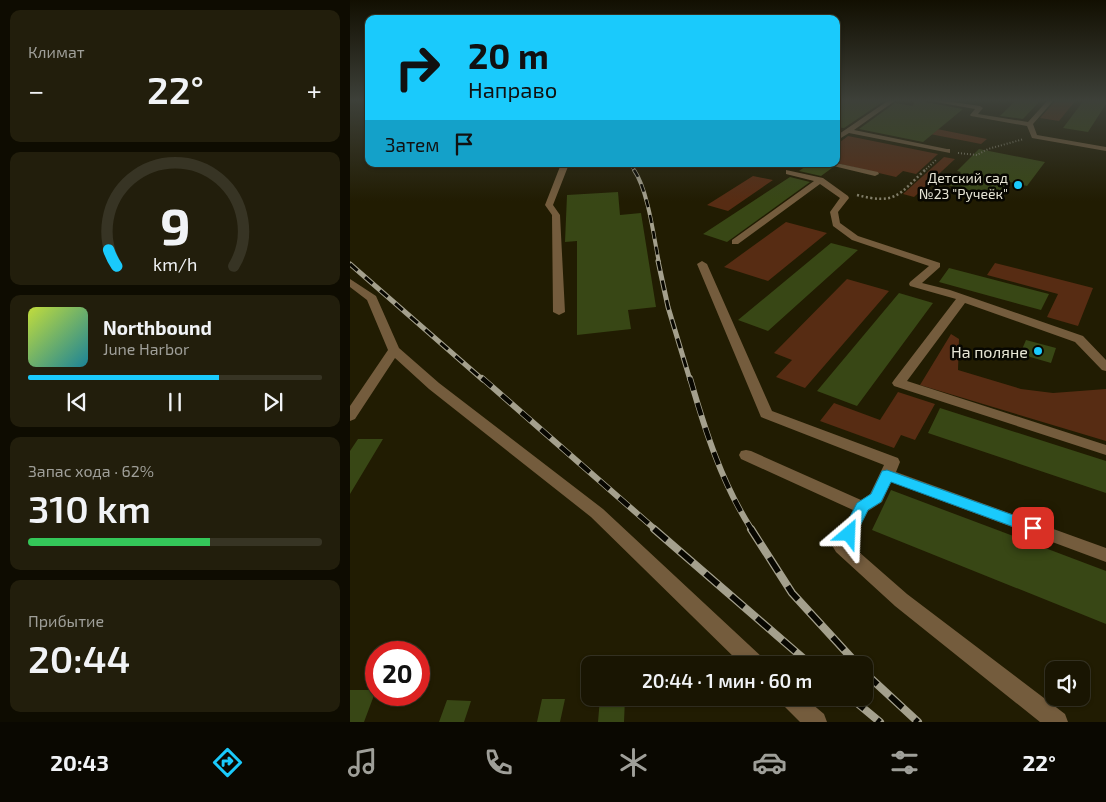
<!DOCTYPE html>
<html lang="ru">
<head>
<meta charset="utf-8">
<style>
	body { margin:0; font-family:"Exo 2",sans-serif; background:#221e0c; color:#f1f3f6; height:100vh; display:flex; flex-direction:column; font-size:19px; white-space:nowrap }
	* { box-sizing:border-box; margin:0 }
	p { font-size:16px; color:#9f9f99 }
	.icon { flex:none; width:28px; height:28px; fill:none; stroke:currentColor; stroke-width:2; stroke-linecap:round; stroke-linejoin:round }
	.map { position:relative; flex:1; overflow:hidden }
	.side { display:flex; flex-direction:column; gap:10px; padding:10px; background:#0e0c01; width:350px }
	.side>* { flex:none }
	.banner { position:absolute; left:15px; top:15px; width:475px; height:152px; border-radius:10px; box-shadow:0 1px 4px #0004,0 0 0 1px #373424; background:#1acafc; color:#111; overflow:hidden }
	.fabs { position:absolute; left:695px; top:661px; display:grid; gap:10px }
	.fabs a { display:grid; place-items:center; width:45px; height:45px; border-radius:10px; background:#191502; box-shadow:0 1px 4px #0004,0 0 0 1px #373424; font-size:25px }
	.speed { position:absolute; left:15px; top:641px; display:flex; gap:10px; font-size:25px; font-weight:700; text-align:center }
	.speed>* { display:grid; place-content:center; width:65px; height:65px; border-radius:50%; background:#191502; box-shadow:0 1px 4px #0004,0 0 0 1px #373424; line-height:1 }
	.speed .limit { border:8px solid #d22; background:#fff; color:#111 }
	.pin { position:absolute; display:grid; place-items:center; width:42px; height:42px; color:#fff; margin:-21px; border-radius:10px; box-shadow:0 2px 8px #0006 }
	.me { position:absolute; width:55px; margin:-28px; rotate:26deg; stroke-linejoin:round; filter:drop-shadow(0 0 4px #0008) }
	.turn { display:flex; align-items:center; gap:18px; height:105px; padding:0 20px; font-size:22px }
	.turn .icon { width:65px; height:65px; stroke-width:2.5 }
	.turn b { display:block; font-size:35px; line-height:42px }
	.then { display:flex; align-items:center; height:48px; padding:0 20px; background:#0003; gap:10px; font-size:19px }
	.big { font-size:38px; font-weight:600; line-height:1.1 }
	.side .tile { flex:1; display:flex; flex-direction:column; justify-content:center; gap:8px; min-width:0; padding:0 18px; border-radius:10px; background:#221e0c }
	.side .dial { align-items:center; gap:0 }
	.dial svg { height:130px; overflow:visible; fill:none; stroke:#373424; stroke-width:7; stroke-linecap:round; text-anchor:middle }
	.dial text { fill:#f1f3f6; stroke:none }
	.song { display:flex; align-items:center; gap:15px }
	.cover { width:60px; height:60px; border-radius:8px; background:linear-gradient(135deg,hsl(70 70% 55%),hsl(190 70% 35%)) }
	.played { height:5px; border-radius:2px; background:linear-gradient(90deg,#1acafc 65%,#373424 65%) }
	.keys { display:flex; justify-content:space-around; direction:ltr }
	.heat { display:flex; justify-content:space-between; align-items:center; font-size:28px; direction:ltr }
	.charge { height:8px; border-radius:4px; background:linear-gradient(90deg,#34c759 62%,#373424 0) }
	.trip { position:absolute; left:231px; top:656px; width:292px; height:50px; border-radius:10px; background:#191502; box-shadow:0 1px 4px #0004,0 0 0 1px #373424; font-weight:600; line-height:50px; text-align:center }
	.dock { display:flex; height:80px; justify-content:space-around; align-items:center; background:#0a0801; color:#9f9f99 }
	.dock .icon { width:35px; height:35px }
	.dock .on { color:#1acafc }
	.dock b { font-size:22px; color:#f1f3f6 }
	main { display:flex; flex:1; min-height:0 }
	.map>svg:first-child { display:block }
</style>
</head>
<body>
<main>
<section class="side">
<div class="tile"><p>Климат</p>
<div class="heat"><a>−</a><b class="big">22°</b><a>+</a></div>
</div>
<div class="tile dial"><svg viewBox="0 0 100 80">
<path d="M14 69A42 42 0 1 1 86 69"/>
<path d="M14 69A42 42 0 0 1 9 59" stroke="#1acafc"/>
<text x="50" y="56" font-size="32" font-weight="700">9</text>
<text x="50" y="72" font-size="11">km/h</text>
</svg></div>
<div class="tile">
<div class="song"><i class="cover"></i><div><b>Northbound</b><p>June Harbor</p></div></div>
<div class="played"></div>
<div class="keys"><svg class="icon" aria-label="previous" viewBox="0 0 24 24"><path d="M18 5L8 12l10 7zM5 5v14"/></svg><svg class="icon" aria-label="pause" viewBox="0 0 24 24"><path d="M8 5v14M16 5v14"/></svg><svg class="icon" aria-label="next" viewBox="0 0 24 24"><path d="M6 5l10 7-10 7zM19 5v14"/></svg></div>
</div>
<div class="tile"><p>Запас хода · 62%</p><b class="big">310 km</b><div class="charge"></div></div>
<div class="tile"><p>Прибытие</p><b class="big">20:44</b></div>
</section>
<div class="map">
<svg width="756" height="722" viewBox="0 0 756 722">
	<rect width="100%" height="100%" fill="#211c02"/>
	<path fill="#572c13" d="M706,100H726L709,121L690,118Z
		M587,129L637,139L631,144L580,134Z
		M498,136L588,154L566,174L553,171L546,177L486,163V145Z
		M594,157L605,159L564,197L553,194Z
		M403,176L423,180L378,211L357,205Z
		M436,222L477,233L418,281L374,267Z
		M645,263L743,288L728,326L697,317L708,294L637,275Z
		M497,279L539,291L455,388L426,377L442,360L424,353Z
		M601,334L609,339L608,370L671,389L703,393L756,389V441L570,385Z
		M548,392L585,404L565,440L551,435L544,448L470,421L484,403L530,420Z"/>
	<path fill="#384715" d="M486,100H526L534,101L494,128L486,127Z
		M564,100H573L575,102L613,109L573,142L509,129L545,103L563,106Z
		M666,100H691L673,119L650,116Z
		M734,100L756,102V104L738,132L713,128Z
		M629,149L695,162L677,186L660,182L648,197L597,185L611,172L607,171Z
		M459,164H473L482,168L471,176L449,171Z
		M440,177L460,182L377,242L353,234Z
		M268,192L270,215L291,213L306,307L278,310L281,329L227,335V241L215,242L217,195Z
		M481,243L508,250L418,331L388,320Z
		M599,268L699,294L691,310L589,282Z
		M549,293L583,303L507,406L467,391Z
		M676,340L706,348L701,363L670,354Z
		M590,408L756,461V493L578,433Z
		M8,439H33L0,494V451Z
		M541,490L756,571V624L522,530Z
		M0,690H26L14,722H0Z
		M250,698H275L274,722H248Z
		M192,699H215L210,722H187Z
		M97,700L121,701L114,722H89Z"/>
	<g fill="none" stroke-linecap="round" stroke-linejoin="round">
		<path stroke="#84806b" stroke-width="2" stroke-dasharray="1 2" stroke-linecap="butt" d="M608,153L627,155L638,149L674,139
			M574,171L586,160"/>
		<path stroke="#84806b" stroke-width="2.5" stroke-dasharray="2 2.5" stroke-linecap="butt" d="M507,195C546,205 548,195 575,170"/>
		<path fill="#745c3d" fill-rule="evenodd" d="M539,100H546L504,130L597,149H600V153L499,133L486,141V136Z
			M575,100H588L630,106L633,108L628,114L678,122L698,100H704L683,124L687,135L756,147V151L682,138L677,126L621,116L620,115L625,109Z
			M486,163L528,172L529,174L525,176L475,164Z
			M211,164H219L203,205L210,215L215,312L209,315L203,312L202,215L195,205Z
			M436,170L473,178L498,196L499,198L488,212L490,223L508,236L590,263V267L572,283L600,290L733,336L756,360V371L752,370L725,342L615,303L557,381L756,445V455L544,386L542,383L544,380L606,299L560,286L559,284L560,282L579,266L502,240L483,226L480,212L490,198L470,184L388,244H382V240L464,181L436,174Z
			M352,261L357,264L422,411L548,458L550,462L546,472L756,548V562L541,482L532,502L518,511L501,545L557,594L715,714L718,722H690L545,606L486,552L483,547L503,510L391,459L389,455L391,451L396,450L401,451L511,500L520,494L534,465L411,417L347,264Z
			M0,279L26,296L49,348L89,383L253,509L413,658L416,665H392L241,517L79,389L45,358L5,419L0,421V406L38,350L17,300L0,287Z
			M430,698H455L474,714L477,722H450L433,705Z"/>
		<g stroke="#a4a08d" stroke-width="3">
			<path id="rail-far4" d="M280,164L285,171"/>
		</g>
		<g stroke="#a4a08d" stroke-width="4">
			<path id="rail-far3" d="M284,170C298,190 304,238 309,263"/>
		</g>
		<g stroke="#a4a08d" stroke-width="5">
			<path id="rail-far2" d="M308,261L318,307L340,380
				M0,264L133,380"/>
		</g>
		<g stroke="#a4a08d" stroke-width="6">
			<path id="rail-far1" d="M132,378L306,530
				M340,378C355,430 372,484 402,530"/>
		</g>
		<g stroke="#a4a08d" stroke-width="8">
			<path id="rail" d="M304,529L461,665
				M401,529L442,593L508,665
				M515,673L568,722
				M501,698L530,722"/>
		</g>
		<use href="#rail-far4" stroke="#080701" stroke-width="2" stroke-dasharray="6" stroke-linecap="butt"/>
		<use href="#rail-far3" stroke="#080701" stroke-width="2.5" stroke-dasharray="8" stroke-linecap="butt"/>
		<use href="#rail-far2" stroke="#080701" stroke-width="3" stroke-dasharray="10" stroke-linecap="butt"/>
		<use href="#rail-far1" stroke="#080701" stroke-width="4.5" stroke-dasharray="13" stroke-linecap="butt"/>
		<use href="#rail" stroke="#080701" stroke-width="5.5" stroke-dasharray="17" stroke-linecap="butt"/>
	</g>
	<linearGradient id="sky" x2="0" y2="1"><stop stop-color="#120f01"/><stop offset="0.5" stop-color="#3d4039"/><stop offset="1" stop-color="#3d4039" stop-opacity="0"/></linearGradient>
	<rect width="756" height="201" fill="url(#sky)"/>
	<path fill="#1acafc" stroke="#1183a4" d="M537,470L688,524L691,528L688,533L683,534L541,482L531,502L518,510L504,538L499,540L493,538L491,534L507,503L521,494L532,471Z"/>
	<g fill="#1acafc" stroke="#080701" stroke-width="2">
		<circle cx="668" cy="185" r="5"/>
		<circle cx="688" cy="351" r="5"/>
	</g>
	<g text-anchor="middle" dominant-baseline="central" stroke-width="5" stroke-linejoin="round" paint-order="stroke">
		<g font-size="14" fill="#e7e5d5" stroke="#080701" text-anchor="end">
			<text x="658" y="177">Детский сад<tspan x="658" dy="16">№23 "Ручеёк"</tspan></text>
		</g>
		<g font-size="16" fill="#e7e5d5" stroke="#080701" text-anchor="end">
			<text x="678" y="351">На поляне</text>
		</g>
	</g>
</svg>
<div class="fabs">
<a><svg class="icon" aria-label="sound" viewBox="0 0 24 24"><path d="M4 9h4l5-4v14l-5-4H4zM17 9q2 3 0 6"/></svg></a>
</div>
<div class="speed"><div class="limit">20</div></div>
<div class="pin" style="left:683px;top:528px;background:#d93025"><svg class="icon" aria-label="arrive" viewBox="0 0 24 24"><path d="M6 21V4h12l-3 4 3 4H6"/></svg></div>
<svg class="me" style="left:499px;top:534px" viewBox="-20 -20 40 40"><path d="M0-17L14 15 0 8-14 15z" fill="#1acafc" stroke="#fff" stroke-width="4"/></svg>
<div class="trip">20:44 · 1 мин · 60 m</div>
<div class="banner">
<div class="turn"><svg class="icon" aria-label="right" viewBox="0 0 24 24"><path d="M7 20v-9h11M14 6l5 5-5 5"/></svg><div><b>20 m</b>Направо</div></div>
<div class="then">Затем<svg class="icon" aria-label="arrive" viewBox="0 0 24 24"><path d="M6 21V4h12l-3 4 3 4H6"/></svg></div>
</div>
</div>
</main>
<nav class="dock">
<b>20:43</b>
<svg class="icon on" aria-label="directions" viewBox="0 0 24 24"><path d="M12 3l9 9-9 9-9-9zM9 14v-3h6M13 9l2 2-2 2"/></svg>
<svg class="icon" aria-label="music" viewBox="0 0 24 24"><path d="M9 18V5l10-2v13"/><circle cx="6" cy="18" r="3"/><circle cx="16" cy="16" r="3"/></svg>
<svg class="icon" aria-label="phone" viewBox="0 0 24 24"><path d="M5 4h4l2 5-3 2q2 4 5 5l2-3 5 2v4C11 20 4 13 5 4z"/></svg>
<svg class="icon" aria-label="climate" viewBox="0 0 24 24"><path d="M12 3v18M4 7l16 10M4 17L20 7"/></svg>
<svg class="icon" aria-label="car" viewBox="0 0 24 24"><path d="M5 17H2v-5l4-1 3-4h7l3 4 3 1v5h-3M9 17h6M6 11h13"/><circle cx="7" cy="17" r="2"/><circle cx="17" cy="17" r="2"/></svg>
<svg class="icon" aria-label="filters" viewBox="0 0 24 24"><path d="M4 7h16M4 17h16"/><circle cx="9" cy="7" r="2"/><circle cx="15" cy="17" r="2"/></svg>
<b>22°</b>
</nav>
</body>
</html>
